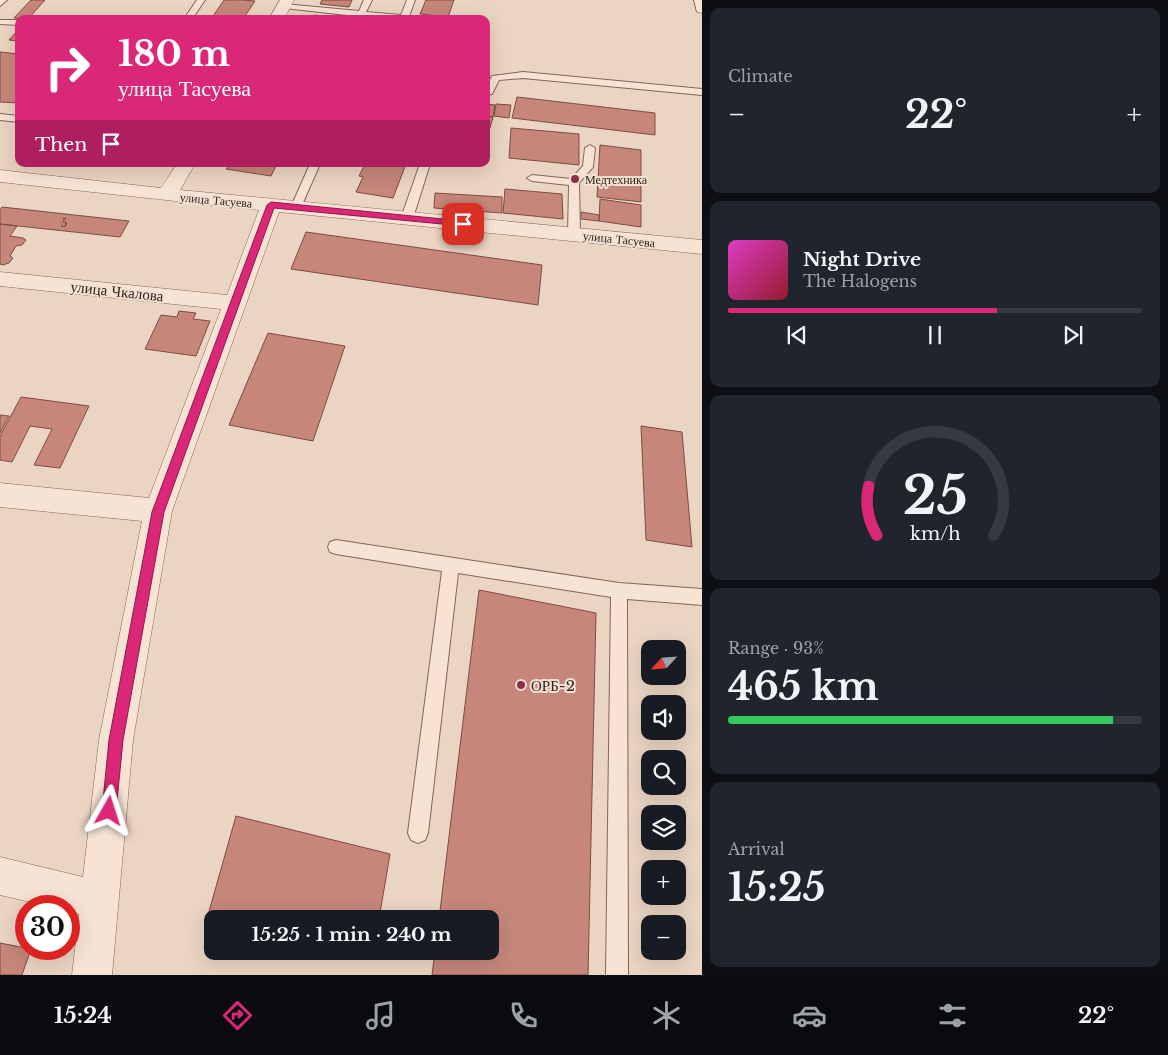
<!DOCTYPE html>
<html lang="en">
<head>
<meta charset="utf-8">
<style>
	body { margin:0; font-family:"Libre Baskerville",serif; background:#20242c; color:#f1f3f6; height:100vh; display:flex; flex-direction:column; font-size:19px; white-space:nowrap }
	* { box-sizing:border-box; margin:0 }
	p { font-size:16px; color:#9ea1a6 }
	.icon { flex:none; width:28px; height:28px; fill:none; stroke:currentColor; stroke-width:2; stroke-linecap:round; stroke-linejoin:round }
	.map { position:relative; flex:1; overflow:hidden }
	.drawer { display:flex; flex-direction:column; gap:8px; padding:8px; background:#0d0f14; width:466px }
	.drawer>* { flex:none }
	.banner { position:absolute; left:15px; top:15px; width:475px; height:152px; border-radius:10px; box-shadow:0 5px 20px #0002; background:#db2777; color:#fff; overflow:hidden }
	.needle { width:32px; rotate:244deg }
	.tools { position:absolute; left:641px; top:640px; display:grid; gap:10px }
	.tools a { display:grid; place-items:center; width:45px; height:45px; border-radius:10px; background:#171b24; box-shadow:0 5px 20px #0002; font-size:25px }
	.speed { position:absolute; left:15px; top:895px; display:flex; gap:10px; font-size:25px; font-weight:700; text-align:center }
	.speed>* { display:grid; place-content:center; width:65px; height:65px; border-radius:50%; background:#171b24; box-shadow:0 5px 20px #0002; line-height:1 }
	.speed .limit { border:8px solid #d22; background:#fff; color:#111 }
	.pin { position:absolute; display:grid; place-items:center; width:42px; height:42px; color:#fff; margin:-21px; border-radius:10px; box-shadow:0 2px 8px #0006 }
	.me { position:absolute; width:55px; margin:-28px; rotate:6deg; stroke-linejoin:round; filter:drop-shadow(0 0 4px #0008) }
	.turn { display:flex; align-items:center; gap:18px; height:105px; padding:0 20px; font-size:22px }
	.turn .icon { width:65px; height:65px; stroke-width:2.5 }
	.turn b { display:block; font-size:35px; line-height:42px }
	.then { display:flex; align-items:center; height:48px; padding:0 20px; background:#0003; gap:10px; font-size:19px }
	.big { font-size:38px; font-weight:700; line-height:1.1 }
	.drawer .card { flex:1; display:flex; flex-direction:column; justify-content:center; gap:8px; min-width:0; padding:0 18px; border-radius:10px; background:#20242c }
	.drawer .dial { align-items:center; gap:0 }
	.dial svg { height:130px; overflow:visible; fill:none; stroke:#363941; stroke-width:7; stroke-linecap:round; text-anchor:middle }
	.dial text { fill:#f1f3f6; stroke:none }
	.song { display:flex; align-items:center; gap:15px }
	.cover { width:60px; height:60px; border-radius:8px; background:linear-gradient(135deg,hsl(310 70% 55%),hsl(350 70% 35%)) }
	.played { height:5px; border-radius:2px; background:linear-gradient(90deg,#db2777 65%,#363941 65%) }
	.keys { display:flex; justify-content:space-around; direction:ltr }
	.heat { display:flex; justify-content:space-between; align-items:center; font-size:28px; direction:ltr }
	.charge { height:8px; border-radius:4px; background:linear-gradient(90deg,#34c759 93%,#363941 0) }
	.trip { position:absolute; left:204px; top:910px; width:295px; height:50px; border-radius:10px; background:#171b24; box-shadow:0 5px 20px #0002; font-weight:700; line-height:50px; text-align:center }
	.dock { display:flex; height:80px; justify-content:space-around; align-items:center; background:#090b0e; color:#9ea1a6 }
	.dock .icon { width:35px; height:35px }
	.dock .selected { color:#db2777 }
	.dock b { font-size:22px; color:#f1f3f6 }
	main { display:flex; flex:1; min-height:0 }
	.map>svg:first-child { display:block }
</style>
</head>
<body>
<main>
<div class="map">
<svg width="702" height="975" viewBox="0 0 702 975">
	<rect width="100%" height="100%" fill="#ead4c2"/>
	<path fill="#c6867a" stroke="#804b42" d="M31,0H45L28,19L14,18Z
		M224,0H243L255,1L243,19H211Z
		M322,0H352L349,7L320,4Z
		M426,0H454L448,17L420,14Z
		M314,15L344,18L311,19Z
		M19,29V41L9,40Z
		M0,52L19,54V103L0,102Z
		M517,97L655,113V135L512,118Z
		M486,104L495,105L493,117L486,116Z
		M496,104L511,105L509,118L494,116Z
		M486,116L493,117L490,128L486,127Z
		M511,128L579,134V165L509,158Z
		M600,145L641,150V202L597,197Z
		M230,164H277L271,176L226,169Z
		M365,164H406L393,198L356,192L363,177L359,176Z
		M505,189L562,194L563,219L503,213Z
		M435,193L502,197V213L434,208Z
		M600,199L641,205V227L599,221Z
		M2,207L129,221L120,237L0,224V210Z
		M581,212L599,215V221L581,219Z
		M0,224L17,226L10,236L23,238L26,240L22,245L16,246L10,256L13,258L9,263L3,265L0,264Z
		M306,232L542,265L538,305L291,269Z
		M179,311L196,313L193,319L210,321L196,356L145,349L161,315L177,317Z
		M268,333L345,346L313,441L229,425Z
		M21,397L89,406L60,468L34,465L52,429L30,426L12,462L0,460V436Z
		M0,415L9,416L0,433Z
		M641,426L682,432L692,547L646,540Z
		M479,590L596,613L588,975H432L435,951H490V919H439Z
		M236,816L390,854L379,919H223L208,915Z
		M0,943L31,949L22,975H0Z
		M346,951H373L372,958Z"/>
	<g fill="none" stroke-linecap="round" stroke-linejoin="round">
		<g stroke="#83655b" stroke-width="2">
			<path id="lane" d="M0,0H7L0,6Z
				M197,0H205L192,19H184Z
				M364,0H372L366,12L401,15L407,0H415L408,19L364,16L363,19H355L356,16L284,8L280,6L284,4L359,11Z
				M0,20H19V25L0,24Z
				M523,72L702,89V95L523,78L499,80L492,94L486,95V88L492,76Z
				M0,114L19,116V122L0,120Z
				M590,145L595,148L593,167L579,183L580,234L574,238L568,234L569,185L532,181L527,178L532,175L571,179L583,166L585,148Z
				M310,164H320L301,207L296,210L292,209L291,207Z
				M420,164H430L413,218L407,221L403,220L401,218Z
				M336,540L619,583L702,589V605L627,599L628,975H606L611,597L458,573L428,833L425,840L418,843L411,840L408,833L442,571L336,554L330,552L328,547L330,542Z"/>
		</g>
		<g stroke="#83655b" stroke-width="1">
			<path id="street" d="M280,0H294L284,19H269Z
				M177,164H195L180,190L702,240V254L279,212L172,511L133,740L112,975H72L79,914L69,912V906H47L0,895V857L83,877L99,740L142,521L0,507V483L149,498L221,309L0,286V272L227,295L259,210L0,182V170L161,188Z"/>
		</g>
		<g stroke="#65473e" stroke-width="1">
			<path id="secondary" d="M694,0H702V13L697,12Z"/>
		</g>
		<use href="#lane" fill="#f6e3d4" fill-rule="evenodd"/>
		<use href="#street" fill="#f6e3d4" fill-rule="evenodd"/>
		<use href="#secondary" fill="#f6e3d4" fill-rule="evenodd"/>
	</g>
	<path fill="#db2777" stroke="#8e194d" d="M271,202L463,221L467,224L463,226L274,208L164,512L123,740L116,811L114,816L109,818L104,816L102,811L109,740L152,512L267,205Z"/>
	<g fill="#8d2f48" stroke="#f2e0d1" stroke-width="2">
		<circle cx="575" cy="179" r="5"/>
		<circle cx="521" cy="685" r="5"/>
	</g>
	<g text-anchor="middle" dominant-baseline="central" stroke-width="4" stroke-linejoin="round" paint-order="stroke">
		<g font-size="11" fill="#583c35">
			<text x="64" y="223">5</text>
		</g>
		<g font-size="12" fill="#34231e" stroke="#f2e0d1" text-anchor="start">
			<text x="585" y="179">Медтехника</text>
		</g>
		<g font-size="12" fill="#34231e" stroke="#f2e0d1">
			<text transform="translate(216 200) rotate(5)">улица Тасуева</text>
			<text transform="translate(619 239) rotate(6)">улица Тасуева</text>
		</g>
		<g font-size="15" fill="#34231e" stroke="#f2e0d1">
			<text transform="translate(117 291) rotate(6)">улица Чкалова</text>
		</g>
		<g font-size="15" fill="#34231e" stroke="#f2e0d1" text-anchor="start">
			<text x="531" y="685">ОРБ-2</text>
		</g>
	</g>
</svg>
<div class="tools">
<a><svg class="needle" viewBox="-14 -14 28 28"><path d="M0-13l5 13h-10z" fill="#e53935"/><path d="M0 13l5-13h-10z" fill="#9ea1a6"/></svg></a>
<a><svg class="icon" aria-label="sound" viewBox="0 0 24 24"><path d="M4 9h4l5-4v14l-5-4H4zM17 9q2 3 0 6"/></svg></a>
<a><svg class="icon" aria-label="search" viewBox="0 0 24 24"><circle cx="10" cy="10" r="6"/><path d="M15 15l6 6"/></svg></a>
<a><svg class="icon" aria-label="layers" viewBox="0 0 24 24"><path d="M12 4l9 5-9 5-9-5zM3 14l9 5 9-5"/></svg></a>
<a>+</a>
<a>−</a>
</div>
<div class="speed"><div class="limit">30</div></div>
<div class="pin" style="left:463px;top:224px;background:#d93025"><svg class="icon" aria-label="arrive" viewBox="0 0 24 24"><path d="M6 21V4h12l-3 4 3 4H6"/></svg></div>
<svg class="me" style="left:109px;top:811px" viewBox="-20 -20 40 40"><path d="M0-17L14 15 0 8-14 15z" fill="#db2777" stroke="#fff" stroke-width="4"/></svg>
<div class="trip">15:25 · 1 min · 240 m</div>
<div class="banner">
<div class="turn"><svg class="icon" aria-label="right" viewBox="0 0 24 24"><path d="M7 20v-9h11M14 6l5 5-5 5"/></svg><div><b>180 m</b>улица Тасуева</div></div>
<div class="then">Then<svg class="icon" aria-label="arrive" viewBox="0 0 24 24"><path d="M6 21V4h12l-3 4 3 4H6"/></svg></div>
</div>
</div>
<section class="drawer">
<div class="card"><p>Climate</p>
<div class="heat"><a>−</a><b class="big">22°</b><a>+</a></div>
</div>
<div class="card">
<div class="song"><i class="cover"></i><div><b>Night Drive</b><p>The Halogens</p></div></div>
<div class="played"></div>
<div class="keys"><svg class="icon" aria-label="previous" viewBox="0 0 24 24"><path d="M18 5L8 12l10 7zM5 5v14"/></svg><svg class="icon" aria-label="pause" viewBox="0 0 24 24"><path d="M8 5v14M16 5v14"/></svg><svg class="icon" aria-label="next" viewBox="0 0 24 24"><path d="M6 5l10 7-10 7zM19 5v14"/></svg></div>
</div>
<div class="card dial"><svg viewBox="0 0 100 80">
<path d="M14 69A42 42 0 1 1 86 69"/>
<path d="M14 69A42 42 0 0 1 9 39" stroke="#db2777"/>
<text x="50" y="56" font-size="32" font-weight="700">25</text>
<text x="50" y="72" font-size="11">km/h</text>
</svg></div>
<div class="card"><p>Range · 93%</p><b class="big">465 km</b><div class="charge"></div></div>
<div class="card"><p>Arrival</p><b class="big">15:25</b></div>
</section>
</main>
<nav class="dock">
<b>15:24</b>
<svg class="icon selected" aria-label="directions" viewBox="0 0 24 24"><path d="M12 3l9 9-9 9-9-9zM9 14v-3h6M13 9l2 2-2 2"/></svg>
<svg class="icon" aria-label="music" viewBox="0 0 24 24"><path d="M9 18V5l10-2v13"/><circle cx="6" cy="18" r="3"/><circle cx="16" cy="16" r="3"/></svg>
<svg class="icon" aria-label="phone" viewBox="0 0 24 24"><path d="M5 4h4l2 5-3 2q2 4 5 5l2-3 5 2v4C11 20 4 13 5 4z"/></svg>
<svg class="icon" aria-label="climate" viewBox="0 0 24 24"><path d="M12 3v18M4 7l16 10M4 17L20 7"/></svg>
<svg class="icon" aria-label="car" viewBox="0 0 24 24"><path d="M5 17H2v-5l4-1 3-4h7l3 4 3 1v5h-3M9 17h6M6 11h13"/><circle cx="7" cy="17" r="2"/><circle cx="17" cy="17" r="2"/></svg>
<svg class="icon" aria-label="filters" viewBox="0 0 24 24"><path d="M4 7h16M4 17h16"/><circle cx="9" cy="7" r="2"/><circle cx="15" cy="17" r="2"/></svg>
<b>22°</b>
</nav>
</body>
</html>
